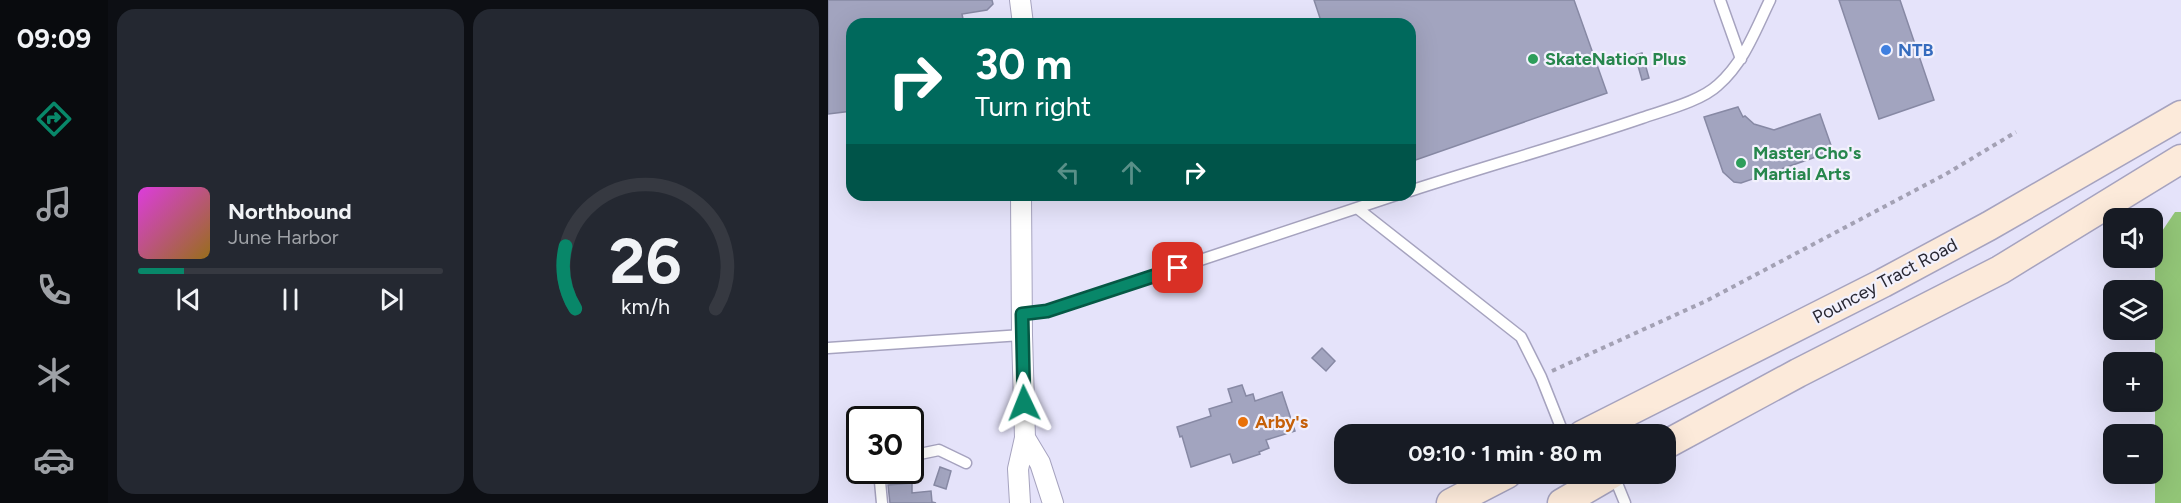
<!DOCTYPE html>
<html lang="en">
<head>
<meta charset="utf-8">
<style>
	body { margin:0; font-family:Figtree,sans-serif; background:#242831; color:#f1f3f6; height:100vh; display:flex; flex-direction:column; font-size:22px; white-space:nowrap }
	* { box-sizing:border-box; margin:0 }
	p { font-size:20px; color:#9ea1a6 }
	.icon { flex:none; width:33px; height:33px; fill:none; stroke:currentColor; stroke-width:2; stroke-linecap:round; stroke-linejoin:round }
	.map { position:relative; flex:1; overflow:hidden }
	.drawer { display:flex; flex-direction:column; gap:9px; padding:9px; background:#0d0f14; width:720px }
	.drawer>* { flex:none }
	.top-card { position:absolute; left:18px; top:18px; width:570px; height:183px; border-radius:18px; box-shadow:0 6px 24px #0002; background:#00695c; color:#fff; overflow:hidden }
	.controls { position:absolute; left:1275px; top:208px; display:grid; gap:12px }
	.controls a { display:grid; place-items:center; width:60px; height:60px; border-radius:12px; background:#171b24; box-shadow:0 6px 24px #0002; font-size:30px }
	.speed { position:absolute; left:18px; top:406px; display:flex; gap:12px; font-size:30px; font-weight:700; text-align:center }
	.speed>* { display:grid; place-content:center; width:78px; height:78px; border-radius:50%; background:#171b24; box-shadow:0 6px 24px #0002; line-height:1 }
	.speed .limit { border:3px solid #111; border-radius:9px; background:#fff; color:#111 }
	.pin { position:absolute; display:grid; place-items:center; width:51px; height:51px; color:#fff; margin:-26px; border-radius:12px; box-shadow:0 3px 9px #0006 }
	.me { position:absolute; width:66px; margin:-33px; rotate:358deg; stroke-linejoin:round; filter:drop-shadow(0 0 4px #0008) }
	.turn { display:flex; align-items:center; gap:21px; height:126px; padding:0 30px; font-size:27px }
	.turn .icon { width:78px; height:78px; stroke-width:2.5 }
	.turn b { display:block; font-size:42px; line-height:51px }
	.lanes { display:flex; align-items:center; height:57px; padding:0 30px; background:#0003; justify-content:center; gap:30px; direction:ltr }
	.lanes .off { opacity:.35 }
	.drawer .card { flex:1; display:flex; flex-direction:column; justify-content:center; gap:9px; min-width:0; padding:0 21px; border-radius:18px; background:#242831 }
	.drawer .dial { align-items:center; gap:0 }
	.dial svg { height:156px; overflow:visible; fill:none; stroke:#363941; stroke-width:7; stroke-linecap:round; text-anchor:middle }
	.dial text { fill:#f1f3f6; stroke:none }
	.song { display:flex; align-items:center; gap:18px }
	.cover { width:72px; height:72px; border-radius:9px; background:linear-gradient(135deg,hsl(300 70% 55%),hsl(40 70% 35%)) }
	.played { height:6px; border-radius:3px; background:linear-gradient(90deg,#088769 15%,#363941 15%) }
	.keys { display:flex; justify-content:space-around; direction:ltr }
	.drawer .tiles { flex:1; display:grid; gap:9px; grid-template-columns:repeat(2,1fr) }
	.trip { position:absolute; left:506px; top:424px; width:342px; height:60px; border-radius:18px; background:#171b24; box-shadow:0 6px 24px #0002; font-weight:700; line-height:60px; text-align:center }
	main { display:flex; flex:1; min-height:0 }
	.dock { display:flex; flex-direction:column; width:108px; justify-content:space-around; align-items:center; background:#090b0e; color:#9ea1a6 }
	.dock .icon { width:42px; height:42px }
	.dock .active { color:#088769 }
	.dock b { font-size:27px; color:#f1f3f6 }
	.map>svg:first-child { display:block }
</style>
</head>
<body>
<main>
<nav class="dock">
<b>09:09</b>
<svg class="icon active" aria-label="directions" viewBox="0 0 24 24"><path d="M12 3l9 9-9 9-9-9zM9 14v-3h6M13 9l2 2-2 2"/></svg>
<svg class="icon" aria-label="music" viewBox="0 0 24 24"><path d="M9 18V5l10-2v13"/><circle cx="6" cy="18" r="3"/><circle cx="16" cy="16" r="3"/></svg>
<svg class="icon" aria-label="phone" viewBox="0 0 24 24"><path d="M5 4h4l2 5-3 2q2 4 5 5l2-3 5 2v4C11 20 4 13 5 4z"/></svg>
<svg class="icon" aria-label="climate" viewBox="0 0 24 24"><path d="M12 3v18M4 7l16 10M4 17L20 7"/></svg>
<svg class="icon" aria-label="car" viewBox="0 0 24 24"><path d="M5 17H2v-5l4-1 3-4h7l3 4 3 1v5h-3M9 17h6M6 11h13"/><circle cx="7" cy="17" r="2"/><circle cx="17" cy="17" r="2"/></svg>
</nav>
<section class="drawer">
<div class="tiles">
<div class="card">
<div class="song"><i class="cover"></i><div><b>Northbound</b><p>June Harbor</p></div></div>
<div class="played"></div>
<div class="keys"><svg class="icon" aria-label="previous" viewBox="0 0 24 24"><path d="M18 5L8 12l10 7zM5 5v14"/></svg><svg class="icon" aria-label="pause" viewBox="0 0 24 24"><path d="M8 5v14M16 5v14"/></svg><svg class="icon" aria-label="next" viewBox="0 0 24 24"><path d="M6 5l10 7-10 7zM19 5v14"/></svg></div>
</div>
<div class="card dial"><svg viewBox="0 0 100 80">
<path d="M14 69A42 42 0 1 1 86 69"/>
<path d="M14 69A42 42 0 0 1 9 37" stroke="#088769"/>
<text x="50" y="56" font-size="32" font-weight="700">26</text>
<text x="50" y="72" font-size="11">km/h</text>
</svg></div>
</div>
</section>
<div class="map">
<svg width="1353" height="503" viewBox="0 0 1353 503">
	<rect width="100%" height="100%" fill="#e5e3fa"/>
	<path fill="#92c577" d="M1347,212H1353V503H1327V269L1330,237Z"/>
	<path fill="#a2a4bf" stroke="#8789a4" stroke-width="1.5" d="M0,0H164L165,4L159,10L134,14L136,24H24V111L0,114Z
		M486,0H746L779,93L582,162V24H494Z
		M1011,0H1072L1106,100L1051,119Z
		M814,53L821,78L814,80L807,55Z
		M910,107L915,117L917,116L926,124L946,130L992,114L1005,151L913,183L906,182L895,172L876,117Z
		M494,348L507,361L498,371L484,358Z
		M414,385L418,396L425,394L427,401L454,392L467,431L438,440L441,448L431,452L432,454L405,463L402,454L363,467L354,436L352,437L349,427L383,416L381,409L404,402L400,389Z
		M112,467L123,471L118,489L106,485Z
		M84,483V493L103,491L104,502L108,503H62L60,485Z"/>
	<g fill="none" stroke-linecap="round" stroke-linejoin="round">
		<g stroke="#a6a3bf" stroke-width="13">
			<path id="service" d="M892,0L913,59
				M582,191C659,166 738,144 814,118C837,110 873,101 890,85C916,62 927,31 942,0
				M529,208L693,337L713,377L736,435
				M194,314L219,311L568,195
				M0,348L194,335
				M82,456L111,450L138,463
				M51,471L54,503
				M786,476L797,503"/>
		</g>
		<g stroke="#a6a3bf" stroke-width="22">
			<path id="minor" d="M192,0L195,24
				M197,438L212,463L225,503
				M192,503L190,469L197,438L194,335L193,195"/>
		</g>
		<g stroke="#a6a3bf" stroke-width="31">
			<path id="secondary" d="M754,435L1055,283L1161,226L1353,115
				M837,445L970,373L1172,270L1353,159
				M623,503L679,474
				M734,503L784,474"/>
		</g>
		<path stroke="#a3a1b4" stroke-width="4" stroke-dasharray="4.5 4.5" stroke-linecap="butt" d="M724,371L878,301L1118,174L1188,132"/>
		<use href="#service" stroke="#fff" stroke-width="10"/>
		<use href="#minor" stroke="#fff" stroke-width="20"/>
		<use href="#secondary" stroke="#fceada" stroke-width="28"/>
	</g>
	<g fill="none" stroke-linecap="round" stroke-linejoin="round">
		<g stroke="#055844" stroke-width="15">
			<path id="route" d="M196,403L194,314L219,311L350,268"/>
		</g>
		<use href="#route" stroke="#088769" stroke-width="10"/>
	</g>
	<circle fill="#3f7fe0" stroke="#f2f1fd" stroke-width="2" cx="1058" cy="50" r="6"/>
	<g fill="#2e9e5b" stroke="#f2f1fd" stroke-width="2">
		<circle cx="705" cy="59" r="6"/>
		<circle cx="913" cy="163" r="6"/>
	</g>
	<circle fill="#e8710a" stroke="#f2f1fd" stroke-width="2" cx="415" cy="422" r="6"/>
	<g text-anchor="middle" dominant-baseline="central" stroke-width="4.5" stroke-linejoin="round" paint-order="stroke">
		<g font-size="18" font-weight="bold" fill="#366cbe" stroke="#f2f1fd" text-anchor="start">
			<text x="1070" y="50">NTB</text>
		</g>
		<g font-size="18" font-weight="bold" fill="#27864d" stroke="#f2f1fd" text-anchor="start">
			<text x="717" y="59">SkateNation Plus</text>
			<text x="925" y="153">Master Cho's<tspan x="925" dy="21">Martial Arts</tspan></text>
		</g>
		<g font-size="18" fill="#292833" stroke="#f2f1fd">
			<text transform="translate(1057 281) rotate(-28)">Pouncey Tract Road</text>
		</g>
		<g font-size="18" font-weight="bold" fill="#c56008" stroke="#f2f1fd" text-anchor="start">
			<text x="427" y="422">Arby's</text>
		</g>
	</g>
</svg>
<div class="controls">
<a><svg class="icon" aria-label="sound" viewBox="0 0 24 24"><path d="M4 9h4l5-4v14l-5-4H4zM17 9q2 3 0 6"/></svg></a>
<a><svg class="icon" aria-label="layers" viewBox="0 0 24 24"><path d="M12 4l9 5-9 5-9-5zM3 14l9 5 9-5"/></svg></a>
<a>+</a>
<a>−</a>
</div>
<div class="speed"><div class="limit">30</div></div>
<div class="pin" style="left:350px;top:268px;background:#d93025"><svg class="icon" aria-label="arrive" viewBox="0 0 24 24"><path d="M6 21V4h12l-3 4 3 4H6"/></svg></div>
<svg class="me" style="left:196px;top:403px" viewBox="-20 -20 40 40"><path d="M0-17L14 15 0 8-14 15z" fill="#088769" stroke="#fff" stroke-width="4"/></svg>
<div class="trip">09:10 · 1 min · 80 m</div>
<div class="top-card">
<div class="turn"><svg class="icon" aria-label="right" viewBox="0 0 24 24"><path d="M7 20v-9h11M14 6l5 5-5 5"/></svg><div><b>30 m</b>Turn right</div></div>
<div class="lanes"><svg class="icon off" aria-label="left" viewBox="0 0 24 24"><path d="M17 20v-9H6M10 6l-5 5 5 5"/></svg><svg class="icon off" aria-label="ahead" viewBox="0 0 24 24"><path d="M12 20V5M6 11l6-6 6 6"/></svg><svg class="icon" aria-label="right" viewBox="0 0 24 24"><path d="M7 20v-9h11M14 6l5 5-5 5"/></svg></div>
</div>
</div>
</main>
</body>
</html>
